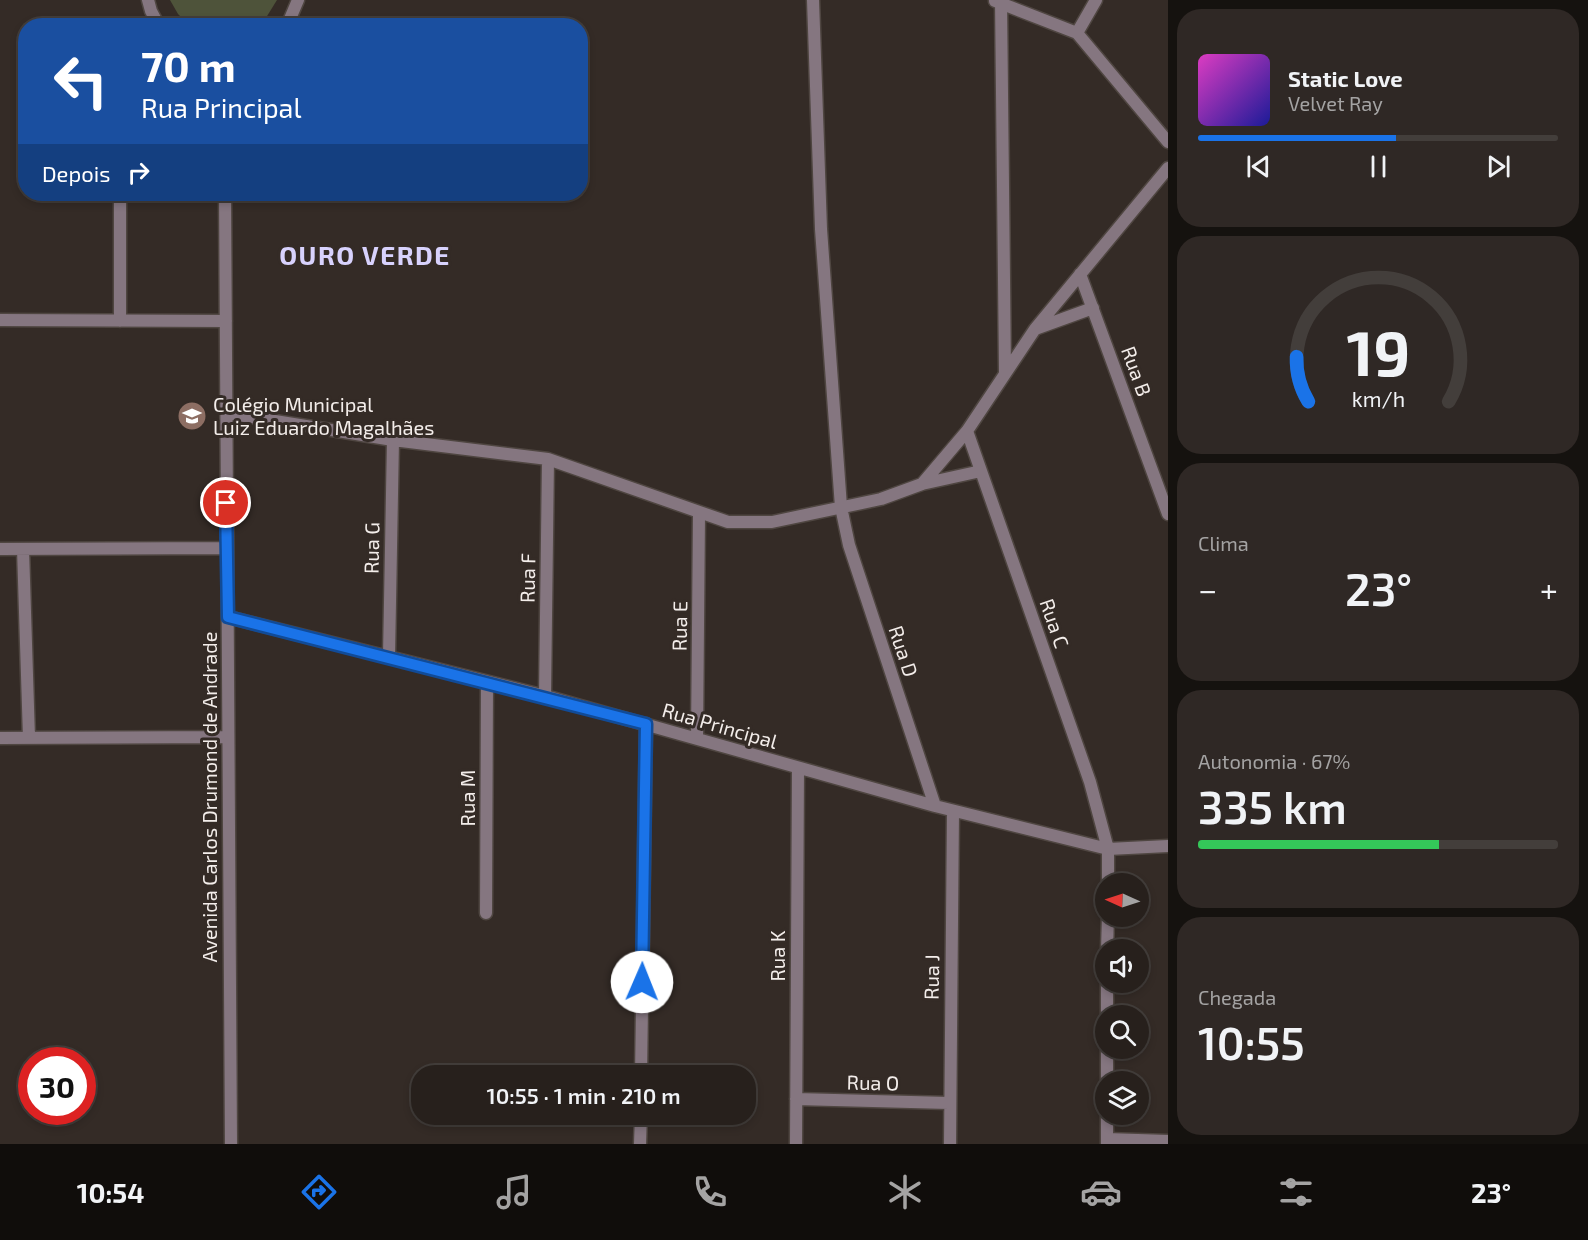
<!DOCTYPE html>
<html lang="pt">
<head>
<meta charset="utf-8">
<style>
	body { margin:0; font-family:"Exo 2",sans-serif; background:#2f2825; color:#f1f3f6; height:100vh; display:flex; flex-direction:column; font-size:22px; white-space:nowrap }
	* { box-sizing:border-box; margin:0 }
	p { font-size:20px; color:#a4a3a3 }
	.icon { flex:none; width:33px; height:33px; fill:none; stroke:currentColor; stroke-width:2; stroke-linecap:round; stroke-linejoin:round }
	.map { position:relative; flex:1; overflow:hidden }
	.side { display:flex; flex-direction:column; gap:9px; padding:9px; background:#15120f; width:420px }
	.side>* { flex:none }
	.top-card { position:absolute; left:18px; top:18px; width:570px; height:183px; border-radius:24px; box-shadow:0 3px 9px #0003,0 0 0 2px #433e3b; background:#1a4fa0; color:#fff; overflow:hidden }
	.needle { width:39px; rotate:273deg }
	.tools { position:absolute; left:1095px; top:873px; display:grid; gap:12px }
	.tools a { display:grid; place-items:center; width:54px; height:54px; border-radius:50%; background:#27201c; box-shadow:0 3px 9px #0003,0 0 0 2px #433e3b; font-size:30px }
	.speed { position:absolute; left:18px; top:1047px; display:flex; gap:12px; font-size:30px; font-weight:700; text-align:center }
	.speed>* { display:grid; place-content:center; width:78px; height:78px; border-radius:50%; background:#27201c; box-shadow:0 3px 9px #0003,0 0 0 2px #433e3b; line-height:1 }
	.speed .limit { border:9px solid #d22; background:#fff; color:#111 }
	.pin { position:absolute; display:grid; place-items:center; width:51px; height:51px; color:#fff; margin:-26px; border:3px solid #fff; border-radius:50%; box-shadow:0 2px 6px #0007 }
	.me { position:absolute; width:66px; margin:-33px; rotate:1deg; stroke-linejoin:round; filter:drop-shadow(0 0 4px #0008) }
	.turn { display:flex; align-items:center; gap:21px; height:126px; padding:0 24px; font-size:27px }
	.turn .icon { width:78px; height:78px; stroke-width:2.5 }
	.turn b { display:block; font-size:42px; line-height:51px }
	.then { display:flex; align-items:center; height:57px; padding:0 24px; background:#0003; gap:12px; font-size:22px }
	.big { font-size:45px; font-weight:600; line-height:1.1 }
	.side .widget { flex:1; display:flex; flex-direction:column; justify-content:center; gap:9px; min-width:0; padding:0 21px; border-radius:24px; background:#2f2825 }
	.side .dial { align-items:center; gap:0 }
	.dial svg { height:156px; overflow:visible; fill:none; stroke:#433e3b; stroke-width:7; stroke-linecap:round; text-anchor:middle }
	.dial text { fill:#f1f3f6; stroke:none }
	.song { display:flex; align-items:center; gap:18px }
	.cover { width:72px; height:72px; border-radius:9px; background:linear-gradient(135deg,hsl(310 70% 55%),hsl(240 70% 35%)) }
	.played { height:6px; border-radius:3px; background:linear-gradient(90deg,#1a73e8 55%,#433e3b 55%) }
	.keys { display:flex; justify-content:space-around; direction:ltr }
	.heat { display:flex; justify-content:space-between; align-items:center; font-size:33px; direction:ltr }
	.charge { height:9px; border-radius:4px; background:linear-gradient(90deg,#34c759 67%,#433e3b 0) }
	.trip { position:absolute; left:411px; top:1065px; width:345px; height:60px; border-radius:24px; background:#27201c; box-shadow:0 3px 9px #0003,0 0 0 2px #433e3b; font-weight:600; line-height:60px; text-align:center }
	.dock { display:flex; height:96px; justify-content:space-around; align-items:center; background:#100d0b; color:#a4a3a3 }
	.dock .icon { width:42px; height:42px }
	.dock .current { color:#1a73e8 }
	.dock b { font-size:27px; color:#f1f3f6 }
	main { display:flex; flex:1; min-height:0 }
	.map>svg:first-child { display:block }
</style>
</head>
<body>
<main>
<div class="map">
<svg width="1168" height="1144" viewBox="0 0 1168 1144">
	<rect width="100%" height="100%" fill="#342b26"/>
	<path fill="#4e533a" d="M170,0H277L264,21L256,25L190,26L178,14Z"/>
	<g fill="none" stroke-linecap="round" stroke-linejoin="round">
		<g stroke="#4f4641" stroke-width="15">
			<path id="minor" d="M148,0L151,11L159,26
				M813,0L821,229L841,507L849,545L935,806
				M1001,0L1005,372
				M995,1L1077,33L1168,142
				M287,26L298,0
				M1077,33L1096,0
				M120,194V321
				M225,194L231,1144
				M1080,274L1168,514
				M0,320L226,321
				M1035,329L1093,308
				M226,413L393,440L548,459L728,522H772L881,499L922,484L967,431
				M922,484L981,471
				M0,549L227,548
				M23,549L29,738
				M228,617L545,696L935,806L1108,849L1168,846
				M389,656L393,440
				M545,696L548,459
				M0,738L228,737
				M697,738L699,514
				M1108,884V849L1090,782L967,431L1035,329L1168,168
				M486,913L487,683
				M1107,950L1108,916
				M1107,1016V982
				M641,1076L646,724
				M1107,1082V1048
				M796,1099L949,1103
				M1107,1139L1168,1141
				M640,1144L641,1114
				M796,1144L798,768
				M950,1144L953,811
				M1107,1144V1114"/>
		</g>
		<use href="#minor" stroke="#857680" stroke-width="12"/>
	</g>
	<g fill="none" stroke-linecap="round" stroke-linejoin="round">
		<g stroke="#114b97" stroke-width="15">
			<path id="route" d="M226,503L228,617L646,724L642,982"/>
		</g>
		<use href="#route" stroke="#1a73e8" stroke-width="10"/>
	</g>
	<defs>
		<g id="school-disc" transform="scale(1.5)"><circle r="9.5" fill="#8d6e63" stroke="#342b26"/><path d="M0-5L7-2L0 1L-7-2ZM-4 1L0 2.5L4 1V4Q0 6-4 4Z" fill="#fff"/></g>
	</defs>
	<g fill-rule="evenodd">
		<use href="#school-disc" x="192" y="416"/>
	</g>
	<g text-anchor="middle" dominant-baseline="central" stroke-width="6" stroke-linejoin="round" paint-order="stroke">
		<g font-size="20" fill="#f3edea" stroke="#342b26">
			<text transform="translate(1137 371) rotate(70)">Rua B</text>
			<text transform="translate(371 548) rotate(-89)">Rua G</text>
			<text transform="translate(527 578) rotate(-89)">Rua F</text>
			<text transform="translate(1055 623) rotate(71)">Rua C</text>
			<text transform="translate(679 626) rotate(-89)">Rua E</text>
			<text transform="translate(904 651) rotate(72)">Rua D</text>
			<text transform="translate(720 725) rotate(16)">Rua Principal</text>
			<text transform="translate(209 797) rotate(-90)">Avenida Carlos Drumond de Andrade</text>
			<text transform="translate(467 798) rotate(-90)">Rua M</text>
			<text transform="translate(777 956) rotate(-90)">Rua K</text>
			<text transform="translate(931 977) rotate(-89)">Rua J</text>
			<text transform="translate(873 1082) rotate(1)">Rua O</text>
		</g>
		<g font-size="20" fill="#f3edea" stroke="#342b26" text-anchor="start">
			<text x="213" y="404">Colégio Municipal<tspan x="213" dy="23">Luiz Eduardo Magalhães</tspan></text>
		</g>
		<g font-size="26" font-weight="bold" letter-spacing="1.5" fill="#d8d2fd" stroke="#342b26">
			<text x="365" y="254">OURO VERDE</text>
		</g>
	</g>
</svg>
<div class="tools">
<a><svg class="needle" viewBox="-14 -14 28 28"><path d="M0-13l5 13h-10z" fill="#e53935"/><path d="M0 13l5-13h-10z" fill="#a4a3a3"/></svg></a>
<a><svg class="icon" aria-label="sound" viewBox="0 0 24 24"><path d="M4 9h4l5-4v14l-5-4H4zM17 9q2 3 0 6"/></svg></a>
<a><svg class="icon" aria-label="search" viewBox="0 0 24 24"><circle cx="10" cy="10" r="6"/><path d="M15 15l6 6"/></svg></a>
<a><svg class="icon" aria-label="layers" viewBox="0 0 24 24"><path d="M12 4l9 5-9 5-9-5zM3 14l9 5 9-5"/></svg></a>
</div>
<div class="speed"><div class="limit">30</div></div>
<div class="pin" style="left:226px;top:503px;background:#d93025"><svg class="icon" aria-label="arrive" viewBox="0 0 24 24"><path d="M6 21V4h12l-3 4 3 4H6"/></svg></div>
<svg class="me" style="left:642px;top:982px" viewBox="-20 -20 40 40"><circle r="19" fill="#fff"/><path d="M0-13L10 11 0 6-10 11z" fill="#1a73e8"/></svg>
<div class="trip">10:55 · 1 min · 210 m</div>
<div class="top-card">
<div class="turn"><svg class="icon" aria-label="left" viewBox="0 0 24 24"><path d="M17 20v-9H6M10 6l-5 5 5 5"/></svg><div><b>70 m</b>Rua Principal</div></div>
<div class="then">Depois<svg class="icon" aria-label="right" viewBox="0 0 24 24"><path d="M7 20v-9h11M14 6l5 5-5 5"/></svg></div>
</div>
</div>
<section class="side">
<div class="widget">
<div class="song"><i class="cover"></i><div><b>Static Love</b><p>Velvet Ray</p></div></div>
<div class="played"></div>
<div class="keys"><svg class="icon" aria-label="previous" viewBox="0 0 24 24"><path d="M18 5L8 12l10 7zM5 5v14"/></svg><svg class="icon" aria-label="pause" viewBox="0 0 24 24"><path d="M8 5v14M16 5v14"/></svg><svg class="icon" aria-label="next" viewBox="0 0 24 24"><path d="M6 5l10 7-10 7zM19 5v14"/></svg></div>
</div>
<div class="widget dial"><svg viewBox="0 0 100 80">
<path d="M14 69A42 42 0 1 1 86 69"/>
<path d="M14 69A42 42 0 0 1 8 46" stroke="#1a73e8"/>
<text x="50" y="56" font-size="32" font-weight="700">19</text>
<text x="50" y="72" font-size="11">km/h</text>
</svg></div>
<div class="widget"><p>Clima</p>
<div class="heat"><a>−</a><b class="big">23°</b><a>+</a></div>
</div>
<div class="widget"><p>Autonomia · 67%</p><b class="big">335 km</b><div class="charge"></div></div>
<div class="widget"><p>Chegada</p><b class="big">10:55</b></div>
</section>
</main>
<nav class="dock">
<b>10:54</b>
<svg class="icon current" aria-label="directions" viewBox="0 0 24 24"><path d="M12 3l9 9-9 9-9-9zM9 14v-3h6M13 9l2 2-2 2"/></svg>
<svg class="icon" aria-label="music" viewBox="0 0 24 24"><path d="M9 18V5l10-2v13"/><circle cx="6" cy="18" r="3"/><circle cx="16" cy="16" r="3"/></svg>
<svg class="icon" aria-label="phone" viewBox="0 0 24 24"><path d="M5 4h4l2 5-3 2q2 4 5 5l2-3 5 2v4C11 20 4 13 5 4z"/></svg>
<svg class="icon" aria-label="climate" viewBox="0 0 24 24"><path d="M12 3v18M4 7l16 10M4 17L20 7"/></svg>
<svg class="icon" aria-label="car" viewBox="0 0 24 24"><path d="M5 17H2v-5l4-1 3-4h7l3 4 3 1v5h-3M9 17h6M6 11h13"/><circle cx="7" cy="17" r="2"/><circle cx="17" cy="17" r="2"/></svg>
<svg class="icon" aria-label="filters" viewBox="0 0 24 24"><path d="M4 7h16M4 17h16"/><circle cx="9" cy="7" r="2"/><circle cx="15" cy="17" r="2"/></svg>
<b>23°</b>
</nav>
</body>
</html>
